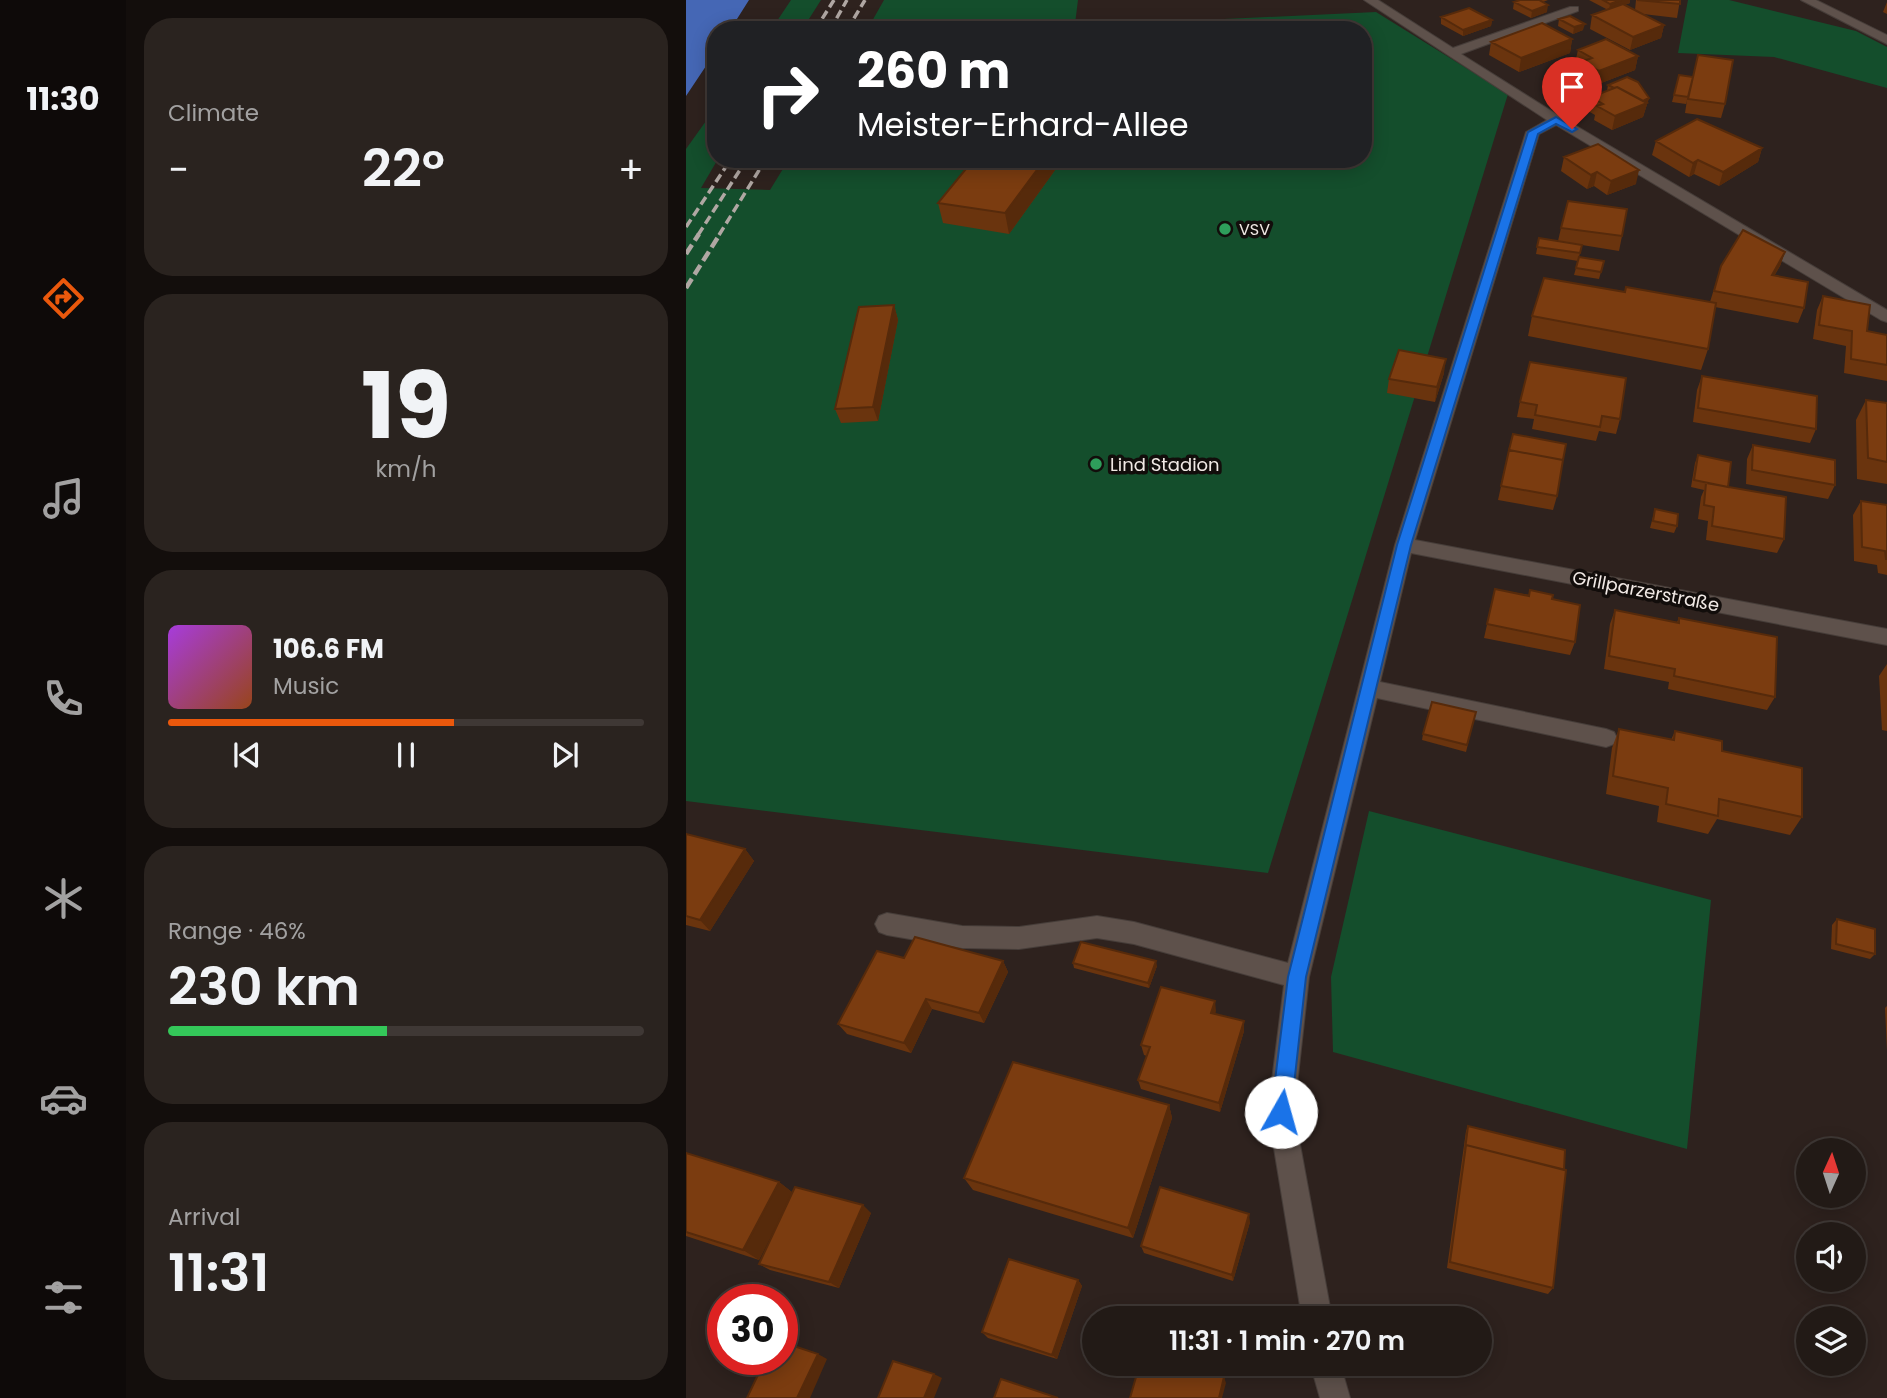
<!DOCTYPE html>
<html lang="en">
<head>
<meta charset="utf-8">
<style>
	body { margin:0; font-family:Poppins,sans-serif; background:#2a231f; color:#f1f3f6; height:100vh; display:flex; flex-direction:column; font-size:26px; white-space:nowrap }
	* { box-sizing:border-box; margin:0 }
	p { font-size:23px; color:#a2a1a1 }
	.icon { flex:none; width:38px; height:38px; fill:none; stroke:currentColor; stroke-width:2; stroke-linecap:round; stroke-linejoin:round }
	.map { position:relative; flex:1; overflow:hidden }
	.side { display:flex; flex-direction:column; gap:18px; padding:18px; background:#130e0c; width:560px }
	.side>* { flex:none }
	.banner { position:absolute; left:21px; top:21px; width:665px; height:147px; border-radius:28px; box-shadow:0 4px 18px #0003,0 0 0 2px #3f3835; background:#202124; color:#fff; overflow:hidden }
	.needle { width:46px; rotate:3deg }
	.controls { position:absolute; left:1110px; top:1138px; display:grid; gap:14px }
	.controls a { display:grid; place-items:center; width:70px; height:70px; border-radius:50%; background:#221a16; box-shadow:0 4px 18px #0003,0 0 0 2px #3f3835; font-size:35px }
	.speed { position:absolute; left:21px; top:1284px; display:flex; gap:14px; font-size:35px; font-weight:700; text-align:center }
	.speed>* { display:grid; place-content:center; width:91px; height:91px; border-radius:50%; background:#221a16; box-shadow:0 4px 18px #0003,0 0 0 2px #3f3835; line-height:1 }
	.speed .limit { border:10px solid #d22; background:#fff; color:#111 }
	.pin { position:absolute; display:grid; place-items:center; width:60px; height:60px; color:#fff; margin:-72px -30px; border-radius:50% 50% 50% 0; rotate:-45deg; box-shadow:0 0 7px #0007 }
	.pin .icon { rotate:45deg }
	.me { position:absolute; width:77px; margin:-38px; rotate:7deg; stroke-linejoin:round; filter:drop-shadow(0 0 5px #0008) }
	.turn { display:flex; align-items:center; gap:24px; height:147px; padding:0 35px; font-size:32px }
	.turn .icon { width:91px; height:91px; stroke-width:2.5 }
	.turn b { display:block; font-size:49px; line-height:60px }
	.big { font-size:52px; font-weight:600; line-height:1.1 }
	.side .card { flex:1; display:flex; flex-direction:column; justify-content:center; gap:10px; min-width:0; padding:0 24px; border-radius:28px; background:#2a231f }
	.side .dial { align-items:center; gap:0 }
	.dial b { font-size:91px; line-height:1 }
	.song { display:flex; align-items:center; gap:21px }
	.cover { width:84px; height:84px; border-radius:10px; background:linear-gradient(135deg,hsl(280 70% 55%),hsl(20 70% 35%)) }
	.played { height:7px; border-radius:4px; background:linear-gradient(90deg,#ea580c 60%,#3f3835 60%) }
	.keys { display:flex; justify-content:space-around; direction:ltr }
	.heat { display:flex; justify-content:space-between; align-items:center; font-size:38px; direction:ltr }
	.charge { height:10px; border-radius:5px; background:linear-gradient(90deg,#34c759 46%,#3f3835 0) }
	.trip { position:absolute; left:396px; top:1306px; width:410px; height:70px; border-radius:35px; background:#221a16; box-shadow:0 4px 18px #0003,0 0 0 2px #3f3835; font-weight:600; line-height:70px; text-align:center }
	main { display:flex; flex:1; min-height:0 }
	.tab-bar { display:flex; flex-direction:column; width:126px; justify-content:space-around; align-items:center; background:#0e0a09; color:#a2a1a1 }
	.tab-bar .icon { width:49px; height:49px }
	.tab-bar .on { color:#ea580c }
	.tab-bar b { font-size:32px; color:#f1f3f6 }
	.map>svg:first-child { display:block }
</style>
</head>
<body>
<main>
<nav class="tab-bar">
<b>11:30</b>
<svg class="icon on" aria-label="directions" viewBox="0 0 24 24"><path d="M12 3l9 9-9 9-9-9zM9 14v-3h6M13 9l2 2-2 2"/></svg>
<svg class="icon" aria-label="music" viewBox="0 0 24 24"><path d="M9 18V5l10-2v13"/><circle cx="6" cy="18" r="3"/><circle cx="16" cy="16" r="3"/></svg>
<svg class="icon" aria-label="phone" viewBox="0 0 24 24"><path d="M5 4h4l2 5-3 2q2 4 5 5l2-3 5 2v4C11 20 4 13 5 4z"/></svg>
<svg class="icon" aria-label="climate" viewBox="0 0 24 24"><path d="M12 3v18M4 7l16 10M4 17L20 7"/></svg>
<svg class="icon" aria-label="car" viewBox="0 0 24 24"><path d="M5 17H2v-5l4-1 3-4h7l3 4 3 1v5h-3M9 17h6M6 11h13"/><circle cx="7" cy="17" r="2"/><circle cx="17" cy="17" r="2"/></svg>
<svg class="icon" aria-label="filters" viewBox="0 0 24 24"><path d="M4 7h16M4 17h16"/><circle cx="9" cy="7" r="2"/><circle cx="15" cy="17" r="2"/></svg>
</nav>
<section class="side">
<div class="card"><p>Climate</p>
<div class="heat"><a>−</a><b class="big">22°</b><a>+</a></div>
</div>
<div class="card dial"><b>19</b><p>km/h</p></div>
<div class="card">
<div class="song"><i class="cover"></i><div><b>106.6 FM</b><p>Music</p></div></div>
<div class="played"></div>
<div class="keys"><svg class="icon" aria-label="previous" viewBox="0 0 24 24"><path d="M18 5L8 12l10 7zM5 5v14"/></svg><svg class="icon" aria-label="pause" viewBox="0 0 24 24"><path d="M8 5v14M16 5v14"/></svg><svg class="icon" aria-label="next" viewBox="0 0 24 24"><path d="M6 5l10 7-10 7zM19 5v14"/></svg></div>
</div>
<div class="card"><p>Range · 46%</p><b class="big">230 km</b><div class="charge"></div></div>
<div class="card"><p>Arrival</p><b class="big">11:31</b></div>
</section>
<div class="map">
<svg width="1201" height="1398" viewBox="0 0 1201 1398">
	<rect width="100%" height="100%" fill="#2e221e"/>
	<path fill="#144e2c" d="M105,0H135L116,30H85Z
		M198,0H392L389,24L382,30H181Z
		M1002,0H1043L1170,31L1201,47V88L1088,57L992,53Z
		M690,12L822,94L582,873L0,801V149L30,107V159H32L15,188L84,190L103,159H677V30H405L410,25Z
		M683,811L1025,900L1001,1149L647,1052L645,977Z"/>
	<path fill="#4567b5" d="M0,0H63L44,30H30V51L0,96Z"/>
	<g fill="none" stroke-linecap="round" stroke-linejoin="round">
		<g stroke="#463d39" stroke-width="2">
			<path id="minor" d="M678,0H692L767,48L884,7H892V11L775,54L875,117L1201,310V322L1195,320L870,125L853,134L729,540L1201,629V645L725,553L694,682L920,729L928,732L931,738L928,744L920,747L691,698L623,977L608,1112L646,1318H616L582,1112L598,985L448,944L411,938L333,949L276,948L201,935L193,932L189,924L193,916L201,913L276,926L333,927L411,916L448,922L602,963L709,545L840,132L861,120Z
				M1115,0H1130L1201,35V44Z
				M624,1363H654L664,1398H634Z"/>
		</g>
		<use href="#minor" fill="#5e514b" fill-rule="evenodd"/>
		<path stroke="#b0a7a3" stroke-width="3.5" stroke-dasharray="9 4.5" stroke-linecap="butt" d="M129,30L148,0
			M144,30L161,0
			M161,30L179,0
			M0,227L45,159
			M12,235L61,159
			M33,235L80,159"/>
		<path stroke="#b0a7a3" stroke-width="4.5" stroke-dasharray="11 5" stroke-linecap="butt" d="M0,254L13,234
			M0,288L34,234"/>
	</g>
	<path fill="#6a340e" d="M834,0H862L857,2L861,12L845,18L827,9L828,2Z
		M903,0H944V3L938,5L949,10L950,0H994L991,18L957,14L978,25L975,38L944,50L904,29L906,15L922,10Z
		M1201,2V14L1197,12Z
		M755,17L806,20L805,26L777,36L755,24Z
		M873,19L897,30L887,34L872,26Z
		M886,39L884,53L833,72L803,55L805,42Z
		M892,50L952,56L949,70L910,85L892,75L894,66L889,63Z
		M1012,55L1039,104L1035,118L999,113L1001,100L1000,104L986,102L993,75L1007,77Z
		M922,85L963,98L957,117L926,130L908,120L909,115L902,111L905,97L921,91Z
		M866,90L896,100L881,106L865,97Z
		M970,141L1076,148L1072,162L1033,186L1008,174L1003,177L966,155Z
		M878,157L950,184L921,195L908,186L901,189L875,171Z
		M288,159H377L323,234L257,223L252,203Z
		M875,228L936,236L933,251L896,245L893,257L918,261L913,279L888,275L892,261L850,254L853,238L872,241Z
		M1099,252L1094,266L1088,276L1118,308L1112,323L1029,307L1022,349L1015,370L842,336L846,316L939,292L1024,302L1035,266Z
		M1137,296L1181,331L1201,335V381L1158,373L1160,346L1127,339L1131,310Z
		M208,305L212,320L192,421L155,423L149,409Z
		M758,373L749,402L701,393L703,379Z
		M1016,376L1130,429L1124,443L1007,422L1011,390Z
		M1180,400L1201,403V484L1171,479L1170,420Z
		M834,402L934,419L930,434L913,431L910,441L846,429L848,419L831,417Z
		M1067,445L1149,485L1142,499L1060,484L1061,459Z
		M823,450L871,496L867,510L812,500Z
		M1012,455L1042,487L1098,539L1091,553L1020,540L1022,521L1012,519L1015,497L1018,490L1005,487L1009,463Z
		M1175,501L1201,505V575L1192,573L1191,565L1168,561L1167,515Z
		M969,509L991,526L988,533L964,528Z
		M809,589L866,599L889,642L884,655L798,638Z
		M929,610L991,622L993,618L1089,697L1081,710L982,689L983,682L918,669L924,624Z
		M1201,664V731L1196,730L1193,676Z
		M790,712L780,752L736,740L737,734Z
		M933,729L985,740L989,731L1036,751L1116,817L1104,835L1031,819L1022,834L971,822L973,806L920,794L926,748Z
		M0,834L59,849L68,861L24,931L0,925Z
		M1151,919L1189,954L1184,959L1145,949L1146,925Z
		M218,958L317,961L322,972L298,1023L246,1009L225,1053L161,1034L152,1024Z
		M387,963L471,966L463,988L388,968Z
		M529,1001V1014L558,1031L534,1112L455,1089L452,1080L461,1056L458,1055L455,1045Z
		M1201,1006V1051L1199,1008Z
		M483,1105L486,1118L447,1238L287,1190L278,1178Z
		M782,1126L878,1170L867,1288L862,1294L761,1268L780,1131Z
		M0,1153L93,1182L107,1193L185,1213L153,1288L84,1270L73,1264L99,1208L73,1260L0,1236Z
		M564,1222L547,1281L458,1253L455,1246Z
		M392,1280L396,1286L371,1359L302,1338L296,1332Z"/>
	<path fill="#562a0b" d="M935,0H944V3L923,10L924,4Z
		M862,5L861,12L845,18L846,11Z
		M806,20L805,26L777,36V30Z
		M899,24L897,30L887,34L888,27Z
		M978,25L975,38L944,50L947,37Z
		M886,39L884,53L833,72L835,58Z
		M952,56L949,70L910,85L913,71Z
		M898,93L896,100L881,106L882,99Z
		M963,98L957,117L926,130L929,116L949,104Z
		M1076,148L1072,162L1033,186L1037,172Z
		M359,159H377L323,234L319,213Z
		M1012,160L1008,174L1003,177L1007,163Z
		M953,170L950,184L921,195L925,181Z
		M911,172L908,186L901,189L905,175Z
		M1099,252L1094,266L1080,290L1086,275Z
		M208,305L212,320L192,421L187,407Z
		M760,359L758,373L749,402L751,387Z
		M59,849L68,861L24,931L14,920Z
		M317,961L322,972L298,1023L293,1013Z
		M470,961L471,966L463,988L462,983Z
		M240,999L246,1009L225,1053L218,1043Z
		M529,1001L530,1011L527,1023L525,1013Z
		M558,1021V1031L534,1112L533,1103Z
		M483,1105L486,1118L447,1238L442,1228Z
		M93,1182L107,1193L73,1260L57,1250Z
		M177,1205L185,1213L153,1288L143,1282Z
		M563,1214L564,1222L547,1281L546,1275Z
		M392,1280L396,1286L371,1359L366,1355Z
		M132,1354L141,1359L124,1398H111Z
		M248,1374L256,1378L248,1398H238Z
		M538,1377L540,1383L536,1398H533Z"/>
	<path fill="#7b3c10" stroke="#562a0b" stroke-width="2" d="M834,0H853L862,5L846,11L828,2Z
		M917,0H935L924,4Z
		M951,0H994V4Z
		M937,4L978,25L947,37L906,15Z
		M783,8L806,20L777,30L755,17Z
		M884,16L899,24L888,27L873,19Z
		M856,23L886,39L835,58L805,42Z
		M920,39L952,56L913,71L895,62L906,58L892,50Z
		M1012,55L1047,60L1039,104L1002,99Z
		M993,75L1007,77L1002,97L988,95Z
		M941,77L952,82L963,98L957,101L931,87L928,88L922,85Z
		M882,84L898,93L882,99L866,90Z
		M931,87L961,103L929,116L911,106L917,104L905,97Z
		M1011,119L1076,148L1037,172L1012,160L1007,163L970,141Z
		M912,144L953,170L925,181L911,172L905,175L878,157Z
		M288,159H359L319,213L252,203Z
		M882,201L941,209L936,236L875,228Z
		M1057,230L1099,252L1086,275L1122,282L1118,308L1028,291L1035,266Z
		M853,238L896,245L894,253L851,247Z
		M893,257L918,261L915,272L890,268Z
		M858,278L939,292L940,287L1030,303L1022,349L846,316Z
		M1137,296L1184,305L1181,331L1201,335V365L1165,359L1166,331L1133,325Z
		M208,305L187,407L149,409L173,307Z
		M713,350L760,359L751,387L703,379Z
		M844,362L940,378L934,419L916,416L914,427L849,415L851,405L834,402Z
		M1016,376L1131,396L1130,429L1012,408Z
		M1180,400L1201,403V462L1182,458Z
		M827,434L880,444L877,460L823,450Z
		M1067,445L1149,460V485L1066,470Z
		M823,450L877,460L871,496L815,486Z
		M1012,455L1045,462L1042,487L1008,480Z
		M1020,483L1100,497L1098,539L1026,526L1028,507L1018,505Z
		M1175,501L1201,505V559H1200L1199,551L1176,547Z
		M969,509L992,514L991,526L967,521Z
		M809,589L843,596L844,590L867,595L866,599L894,605L889,642L801,624Z
		M929,610L993,623V618L1091,637L1089,697L988,676L989,669L923,656Z
		M746,702L790,712L781,745L737,734Z
		M933,729L988,740L989,731L1036,741V751L1116,768V817L1033,799L1032,816L980,804L982,788L927,776Z
		M0,834L59,849L14,920L0,916Z
		M1151,919L1189,929V954L1150,944Z
		M229,937L317,961L293,1013L240,999L218,1043L152,1024L191,951L218,958Z
		M395,942L470,961L462,983L387,963Z
		M475,987L529,1001L525,1013L558,1021L533,1103L452,1080L464,1047L455,1045Z
		M327,1062L483,1105L442,1228L278,1178Z
		M782,1126L879,1150L878,1170L780,1145L779,1150Z
		M780,1145L880,1170L867,1288L764,1262Z
		M0,1153L93,1182L57,1250L0,1232Z
		M109,1187L177,1205L143,1282L73,1264Z
		M474,1187L563,1214L546,1275L455,1246Z
		M323,1259L392,1280L366,1355L296,1332Z
		M96,1342L132,1354L111,1398H61L79,1360H96Z
		M207,1361L248,1374L238,1398H192Z
		M454,1363H496L538,1377L533,1398H444Z
		M315,1379L372,1398H308Z"/>
	<path fill="#1a73e8" stroke="#114b97" stroke-width="2" d="M870,117L891,129L886,132L870,124L852,134L725,545L620,977L605,1112L602,1119L595,1122L588,1119L585,1112L602,977L711,545L842,132Z"/>
	<g fill="#2e9e5b" stroke="#120d0b" stroke-width="2.5">
		<circle cx="539" cy="229" r="7"/>
		<circle cx="410" cy="464" r="7"/>
	</g>
	<g text-anchor="middle" dominant-baseline="central" stroke-width="7" stroke-linejoin="round" paint-order="stroke">
		<g font-size="16" fill="#f1e9e5" stroke="#120d0b" text-anchor="start">
			<text x="553" y="229">VSV</text>
		</g>
		<g font-size="18" fill="#f1e9e5" stroke="#120d0b" text-anchor="start">
			<text x="424" y="464">Lind Stadion</text>
		</g>
		<g font-size="18" fill="#f1e9e5" stroke="#120d0b">
			<text transform="translate(960 591) rotate(11)">Grillparzerstraße</text>
		</g>
	</g>
</svg>
<div class="controls">
<a><svg class="needle" viewBox="-14 -14 28 28"><path d="M0-13l5 13h-10z" fill="#e53935"/><path d="M0 13l5-13h-10z" fill="#a2a1a1"/></svg></a>
<a><svg class="icon" aria-label="sound" viewBox="0 0 24 24"><path d="M4 9h4l5-4v14l-5-4H4zM17 9q2 3 0 6"/></svg></a>
<a><svg class="icon" aria-label="layers" viewBox="0 0 24 24"><path d="M12 4l9 5-9 5-9-5zM3 14l9 5 9-5"/></svg></a>
</div>
<div class="speed"><div class="limit">30</div></div>
<div class="pin" style="left:886px;top:129px;background:#d93025"><svg class="icon" aria-label="arrive" viewBox="0 0 24 24"><path d="M6 21V4h12l-3 4 3 4H6"/></svg></div>
<svg class="me" style="left:595px;top:1112px" viewBox="-20 -20 40 40"><circle r="19" fill="#fff"/><path d="M0-13L10 11 0 6-10 11z" fill="#1a73e8"/></svg>
<div class="trip">11:31 · 1 min · 270 m</div>
<div class="banner">
<div class="turn"><svg class="icon" aria-label="right" viewBox="0 0 24 24"><path d="M7 20v-9h11M14 6l5 5-5 5"/></svg><div><b>260 m</b>Meister-Erhard-Allee</div></div>
</div>
</div>
</main>
</body>
</html>
